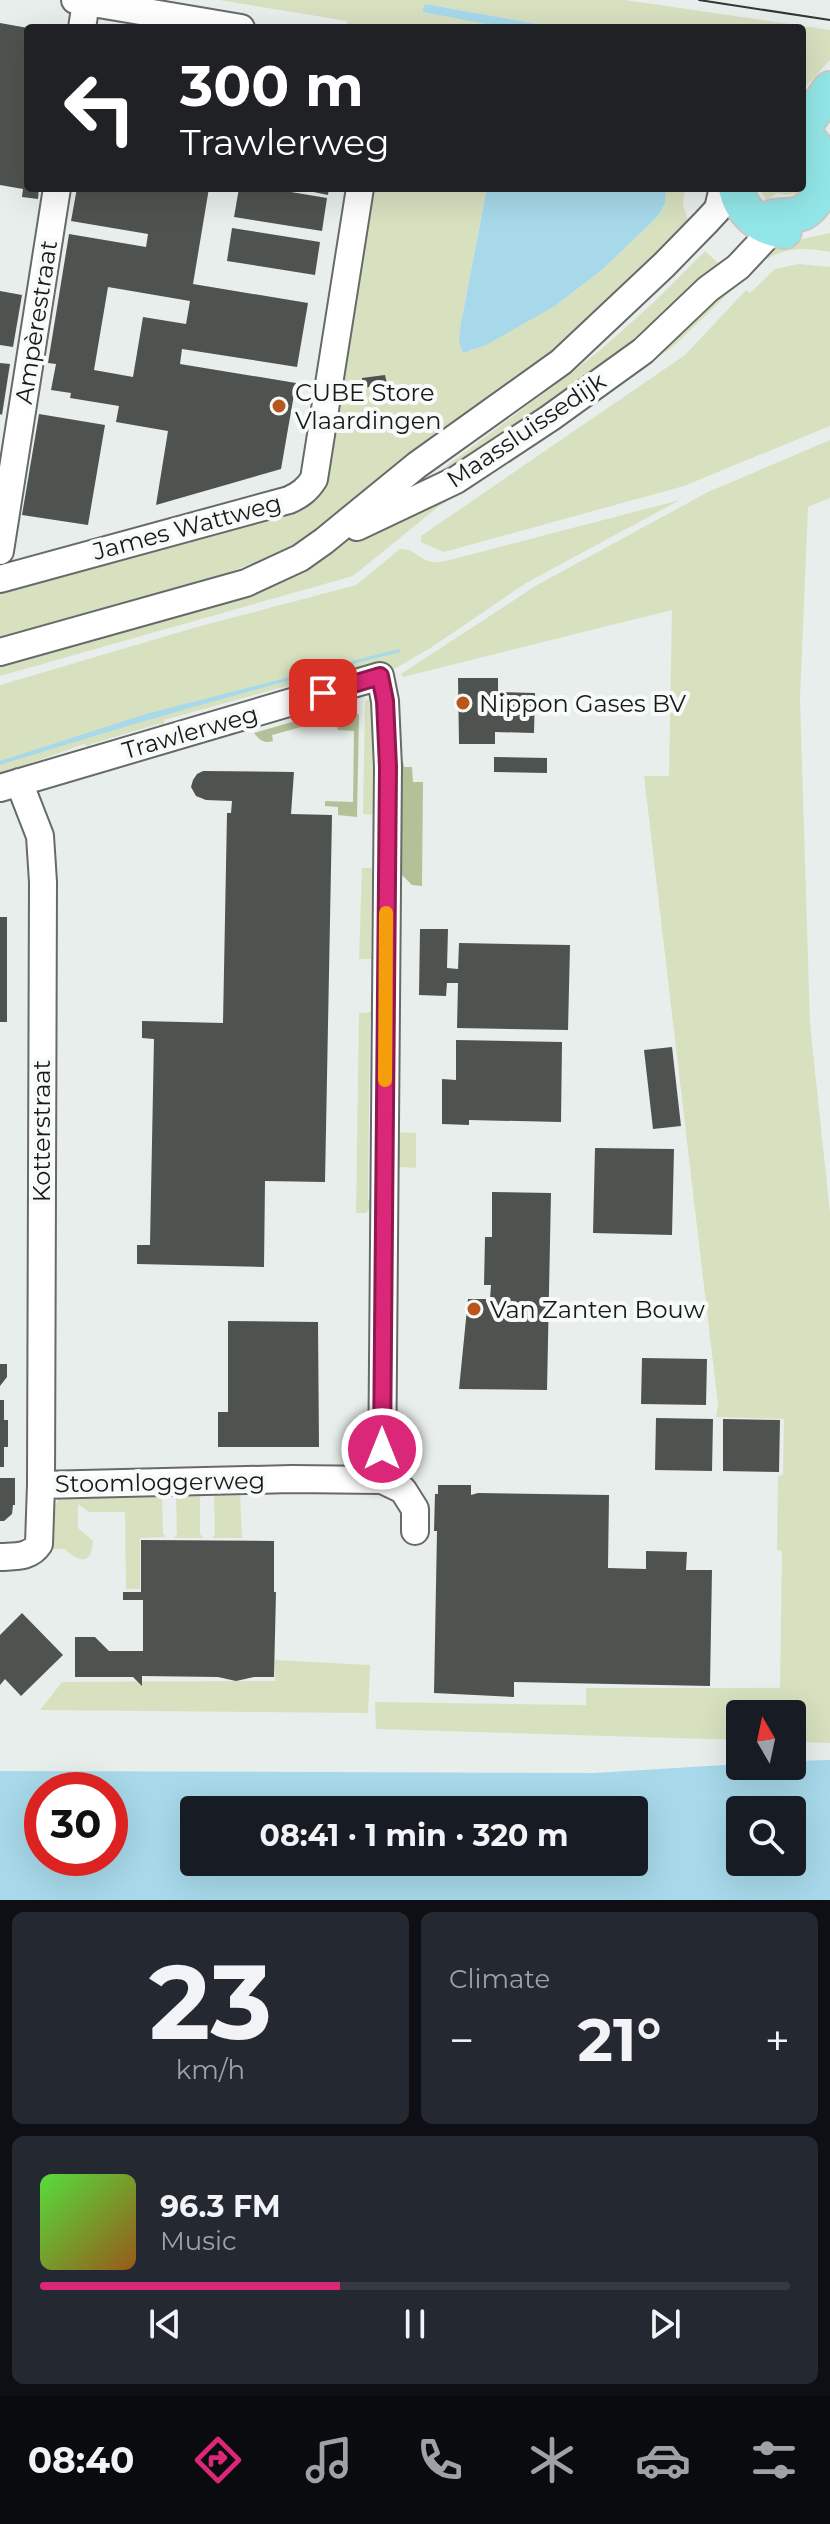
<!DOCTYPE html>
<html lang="en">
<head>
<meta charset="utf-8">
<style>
	body { margin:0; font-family:Montserrat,sans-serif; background:#242831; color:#f1f3f6; height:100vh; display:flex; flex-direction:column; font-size:30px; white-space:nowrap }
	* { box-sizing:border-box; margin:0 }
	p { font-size:26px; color:#9ea1a6 }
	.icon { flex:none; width:44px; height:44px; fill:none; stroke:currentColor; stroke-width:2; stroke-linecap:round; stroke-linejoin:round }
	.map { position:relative; height:1900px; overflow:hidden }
	.panel { display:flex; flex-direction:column; gap:12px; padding:12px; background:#0d0f14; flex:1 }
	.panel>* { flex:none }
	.top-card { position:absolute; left:24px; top:24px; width:782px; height:168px; border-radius:8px; box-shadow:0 8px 32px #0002; background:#202124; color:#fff; overflow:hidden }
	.needle { width:52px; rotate:351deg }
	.controls { position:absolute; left:726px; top:1700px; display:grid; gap:16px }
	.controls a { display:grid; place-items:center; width:80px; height:80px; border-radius:8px; background:#171b24; box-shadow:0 8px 32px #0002; font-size:40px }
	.speed { position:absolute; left:24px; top:1772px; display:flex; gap:16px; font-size:40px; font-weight:700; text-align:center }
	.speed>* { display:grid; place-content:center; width:104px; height:104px; border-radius:50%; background:#171b24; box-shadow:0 8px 32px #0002; line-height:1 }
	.speed .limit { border:12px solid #d22; background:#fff; color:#111 }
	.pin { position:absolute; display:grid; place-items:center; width:68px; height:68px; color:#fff; margin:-34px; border-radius:16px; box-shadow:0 4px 12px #0006 }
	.me { position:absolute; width:88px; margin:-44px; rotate:0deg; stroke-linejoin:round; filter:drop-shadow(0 0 6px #0008) }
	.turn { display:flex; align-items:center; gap:28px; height:168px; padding:0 24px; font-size:36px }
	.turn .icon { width:104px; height:104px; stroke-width:2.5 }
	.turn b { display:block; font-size:56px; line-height:68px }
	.big { font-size:60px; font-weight:700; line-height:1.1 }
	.panel .widget { flex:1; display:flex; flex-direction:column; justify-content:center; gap:12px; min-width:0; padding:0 28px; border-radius:12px; background:#242831 }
	.panel .dial { align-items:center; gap:0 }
	.dial b { font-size:104px; line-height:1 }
	.song { display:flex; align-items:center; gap:24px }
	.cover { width:96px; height:96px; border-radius:12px; background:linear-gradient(135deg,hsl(110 70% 55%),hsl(30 70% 35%)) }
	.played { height:8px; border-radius:4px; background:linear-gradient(90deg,#db2777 40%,#363941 40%) }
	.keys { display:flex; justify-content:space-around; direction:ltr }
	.heat { display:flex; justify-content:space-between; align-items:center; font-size:44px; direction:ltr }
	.panel .tiles { flex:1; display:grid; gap:12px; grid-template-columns:1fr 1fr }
	.widget:last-child { grid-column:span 2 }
	.trip { position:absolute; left:180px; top:1796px; width:468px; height:80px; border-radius:8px; background:#171b24; box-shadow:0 8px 32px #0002; font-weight:700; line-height:80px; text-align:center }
	.tabs { display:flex; height:128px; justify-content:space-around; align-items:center; background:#090b0e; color:#9ea1a6 }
	.tabs .icon { width:56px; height:56px }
	.tabs .selected { color:#db2777 }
	.tabs b { font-size:36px; color:#f1f3f6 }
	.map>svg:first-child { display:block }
</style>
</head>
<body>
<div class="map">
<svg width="830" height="1900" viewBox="0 0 830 1900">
	<rect width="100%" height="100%" fill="#e8eeec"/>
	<path fill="#d7e1c0" d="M219,0H625L830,30V60L802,91V28H560L425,4L422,12L507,28H347V21Z
		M802,164C810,186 800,200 777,193L767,201L759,188H802Z
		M374,188H487L461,323L471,351L555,306L603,269L658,216L665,204L666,188H685L683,204L688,221L686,226L587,331L300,542C205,588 101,612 0,641V592L192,537L325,477Z
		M830,233V252C797,246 781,248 753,268L769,246Z
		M705,251L718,263L662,319L606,369L510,439L421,485L597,353L652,304Z
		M799,264L830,267V426L684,486L444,552L421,542V536L685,355L746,290L750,293L775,269Z
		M734,278L739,283L674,346L587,405L535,444L438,507L353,576L0,676V659L293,569L360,535Z
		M830,440V498L808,507L800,699L810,1024L830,1213V1743L792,1742V1714H740V1740L376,1729L375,1702L586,1705V1688H780L782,1551L777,1550L778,1476L783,1475L784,1419L716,1417L718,1405L644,776H669L672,610L403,677L401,674L537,585L708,492Z
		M680,500L526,583L432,647L396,668L388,671L368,667L302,685L296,690L294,684L164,720V726L158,724L91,744L88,747L84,744L0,774V685L197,627L356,585L400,549C413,549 414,554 424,559C432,564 441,562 450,560Z
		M370,699L379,707L374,801L380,808L377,815L363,814L365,701Z
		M362,868H372L371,954H377L374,959H359Z
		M374,1012L376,1017L370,1018L368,1200L372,1201V1207L366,1213H356L359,1013Z
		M393,1132L416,1133V1168L399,1167L393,1161Z
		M180,1491H198L200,1497V1534L204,1538H174L177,1534L176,1497Z
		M218,1491H240L242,1538H212L215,1534L214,1497Z
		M160,1493L162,1497L163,1533L166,1537L140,1538V1589H126L125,1512H89L78,1504V1528L93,1541C92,1565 79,1563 65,1549H50C50,1530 47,1513 61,1497Z
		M275,1660L370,1665L368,1713L40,1710L62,1682L275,1681Z"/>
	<path fill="#b4c097" d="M347,706L359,715L357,817L338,815V807L325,806V801L353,802L354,731L338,730L334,718L272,735L273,741C263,744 260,740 254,733Z
		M399,760L403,761L404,767H412L413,782H423L422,886L412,885L396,869Z"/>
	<path fill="#a7d9ea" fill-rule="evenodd" d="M425,4L560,28H507L422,12Z
		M487,188H666L665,204L658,216L603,269L555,306L486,345L463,353L459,342L461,323Z
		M399,649L401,652C265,685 133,723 0,765V761L146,714Z
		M830,1760V1900H0V1771L594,1773L740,1764L792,1766V1761ZM110,1790V1858H42V1790ZM194,1810H634V1862H194ZM740,1810H792V1862H740Z"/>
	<path fill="#4f534f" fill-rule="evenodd" d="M0,23L28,28V188H39L38,199L22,197L23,189L0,185Z
		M77,188H209L193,284L308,303L297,367L182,349L180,364L296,383L281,469L156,505L168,431L116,422L119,406L70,398L71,393L51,390L56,364L48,363L69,234L146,247L148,234L71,221ZM108,287L190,301L186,324L143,317L133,377L94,370Z
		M239,188H267L327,198L322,231L234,217Z
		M294,188H329L328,195Z
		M232,228L320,242L315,275L227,261Z
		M0,291L22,295L13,347L0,345Z
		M0,363L10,364L2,415L0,414Z
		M385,375L387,384L363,388L362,378Z
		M39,414L105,425L88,525L22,515Z
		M458,678H498V692L535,693L534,733L495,732V744H459Z
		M494,757L547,758V773L494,772Z
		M203,771L294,772L291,814L332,815L325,1182L265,1181L264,1267L137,1264V1245H150L154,1039L142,1038V1021L223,1023L227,813H231L232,801L206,800L196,796L191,787L193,780L197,774Z
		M0,917H7V1022H0Z
		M420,929H448L447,968L458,969L459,943L570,945L568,1030L457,1028L458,983H447L446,996L419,995Z
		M456,1040L562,1042L561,1122L469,1120V1125L442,1124V1079L456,1080Z
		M672,1047L681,1126L653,1129L644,1050Z
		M595,1148L674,1149L672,1235L593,1233Z
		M492,1192L551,1193L547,1390L459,1389L468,1299H490L491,1285H484L485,1237H492Z
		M228,1321L318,1322L319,1447H218V1412H228Z
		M642,1358L707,1359L706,1405L641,1404Z
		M0,1364H7V1377L0,1386Z
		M0,1400H4V1420H8V1447H4V1467H0Z
		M656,1418L713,1419L712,1471L655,1470Z
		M723,1419L780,1420L779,1472L723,1471Z
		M0,1478H15V1505H13L12,1514L4,1521H0Z
		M438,1485H471V1495L478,1493L609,1495L608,1568L646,1569V1551L687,1552L686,1570H712L710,1686L514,1682V1697L434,1693L437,1531H434L435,1494H438Z
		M141,1540L274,1541V1592H276L274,1677H254L236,1681L218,1677L142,1676V1686L133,1677H75V1637H95L109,1651H143V1600H123V1592H141Z
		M22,1613L63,1655L21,1696L5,1679L0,1685V1635Z"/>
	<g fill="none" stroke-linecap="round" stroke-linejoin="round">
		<g stroke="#666b69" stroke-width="30">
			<path id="minor" d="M75,0L241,28
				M82,28L86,2
				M357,527L456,480L550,418L643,351L708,289L738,267L768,235L779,231
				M0,551L57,188
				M0,579L289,500C300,495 307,490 314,479L360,188
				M0,652L246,583L300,558L324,541L417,465L561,362L664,265L706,222L718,209L722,192
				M19,782L40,836L43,882L41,1485
				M0,788L380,676L385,701L388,767L382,1480
				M0,1557C15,1556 30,1558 39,1544L41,1485L292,1479L382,1480L403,1490L415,1509V1531"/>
		</g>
		<g stroke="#c8c8c8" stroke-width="38">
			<path id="major" d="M802,129L830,89
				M736,188C741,212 760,228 784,231
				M762,224C776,211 788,220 804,212C830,194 830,153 802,134"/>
		</g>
		<use href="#minor" stroke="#fff" stroke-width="26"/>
		<use href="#major" stroke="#92e6e7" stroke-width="34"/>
		<path stroke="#333534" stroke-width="2" d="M699,0L830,20"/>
	</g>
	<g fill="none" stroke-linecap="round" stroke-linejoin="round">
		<g stroke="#8e194d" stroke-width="20">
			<path id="route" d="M323,693L380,676L385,701L388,767L382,1449"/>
		</g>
		<use href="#route" stroke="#db2777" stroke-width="14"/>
		<path stroke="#f59e0b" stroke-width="14" d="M385,1080L386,913"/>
	</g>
	<g fill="#b8561c" stroke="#f6fbf9" stroke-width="3">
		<circle cx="279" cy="406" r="8"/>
		<circle cx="463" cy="703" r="8"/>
		<circle cx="474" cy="1309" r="8"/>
	</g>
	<g text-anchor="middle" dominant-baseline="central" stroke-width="8" stroke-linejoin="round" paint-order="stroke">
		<g font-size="24" fill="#181919" stroke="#f6fbf9">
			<text transform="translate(36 322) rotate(-81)">Ampèrestraat</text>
			<text transform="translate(526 430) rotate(-34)">Maassluissedijk</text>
			<text transform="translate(187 527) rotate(-15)">James Wattweg</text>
			<text transform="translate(190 732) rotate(-16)">Trawlerweg</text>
			<text transform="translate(41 1131) rotate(-90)">Kotterstraat</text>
			<text transform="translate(160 1482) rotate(-1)">Stoomloggerweg</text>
		</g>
		<g font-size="24" fill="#181919" stroke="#f6fbf9" text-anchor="start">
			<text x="295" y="392">CUBE Store<tspan x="295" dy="28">Vlaardingen</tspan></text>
			<text x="479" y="703">Nippon Gases BV</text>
			<text x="490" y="1309">Van Zanten Bouw</text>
		</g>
	</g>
</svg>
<div class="controls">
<a><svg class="needle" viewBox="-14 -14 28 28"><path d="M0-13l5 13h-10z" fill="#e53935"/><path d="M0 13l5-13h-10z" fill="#9ea1a6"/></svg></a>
<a><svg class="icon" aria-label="search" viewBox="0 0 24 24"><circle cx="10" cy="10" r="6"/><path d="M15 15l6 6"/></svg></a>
</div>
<div class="speed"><div class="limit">30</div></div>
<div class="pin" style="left:323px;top:693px;background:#d93025"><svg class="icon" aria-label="arrive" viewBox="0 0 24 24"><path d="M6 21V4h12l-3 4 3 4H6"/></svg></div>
<svg class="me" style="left:382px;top:1449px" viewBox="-20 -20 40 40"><circle r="17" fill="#db2777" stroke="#fff" stroke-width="3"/><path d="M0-11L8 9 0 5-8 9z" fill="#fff"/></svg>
<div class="trip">08:41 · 1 min · 320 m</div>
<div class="top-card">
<div class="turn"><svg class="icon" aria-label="left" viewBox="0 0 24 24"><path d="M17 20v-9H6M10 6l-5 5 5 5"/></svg><div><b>300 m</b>Trawlerweg</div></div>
</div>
</div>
<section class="panel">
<div class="tiles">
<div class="widget dial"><b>23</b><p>km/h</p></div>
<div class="widget"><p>Climate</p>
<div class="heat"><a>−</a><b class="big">21°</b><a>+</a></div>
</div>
<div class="widget">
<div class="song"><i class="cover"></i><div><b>96.3 FM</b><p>Music</p></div></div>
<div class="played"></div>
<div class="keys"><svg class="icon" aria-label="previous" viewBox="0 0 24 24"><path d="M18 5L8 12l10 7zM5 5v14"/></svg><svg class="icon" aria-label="pause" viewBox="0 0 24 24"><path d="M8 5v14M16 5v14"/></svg><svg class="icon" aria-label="next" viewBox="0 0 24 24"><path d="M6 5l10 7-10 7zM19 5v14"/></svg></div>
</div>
</div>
</section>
<nav class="tabs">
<b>08:40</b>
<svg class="icon selected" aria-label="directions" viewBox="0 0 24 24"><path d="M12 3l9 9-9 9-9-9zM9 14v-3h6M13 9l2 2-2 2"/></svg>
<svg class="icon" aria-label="music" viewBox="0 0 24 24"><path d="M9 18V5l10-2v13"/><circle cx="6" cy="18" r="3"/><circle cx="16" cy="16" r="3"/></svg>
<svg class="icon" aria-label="phone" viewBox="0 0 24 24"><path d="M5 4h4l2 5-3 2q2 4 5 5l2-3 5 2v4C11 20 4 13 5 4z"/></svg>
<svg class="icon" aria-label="climate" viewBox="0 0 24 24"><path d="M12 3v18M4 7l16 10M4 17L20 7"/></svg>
<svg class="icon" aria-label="car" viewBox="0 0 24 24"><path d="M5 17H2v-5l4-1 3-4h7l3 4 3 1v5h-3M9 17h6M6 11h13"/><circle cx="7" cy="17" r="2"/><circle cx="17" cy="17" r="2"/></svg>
<svg class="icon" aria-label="filters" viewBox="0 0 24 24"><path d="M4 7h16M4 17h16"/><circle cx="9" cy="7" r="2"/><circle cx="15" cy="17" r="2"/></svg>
</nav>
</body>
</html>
